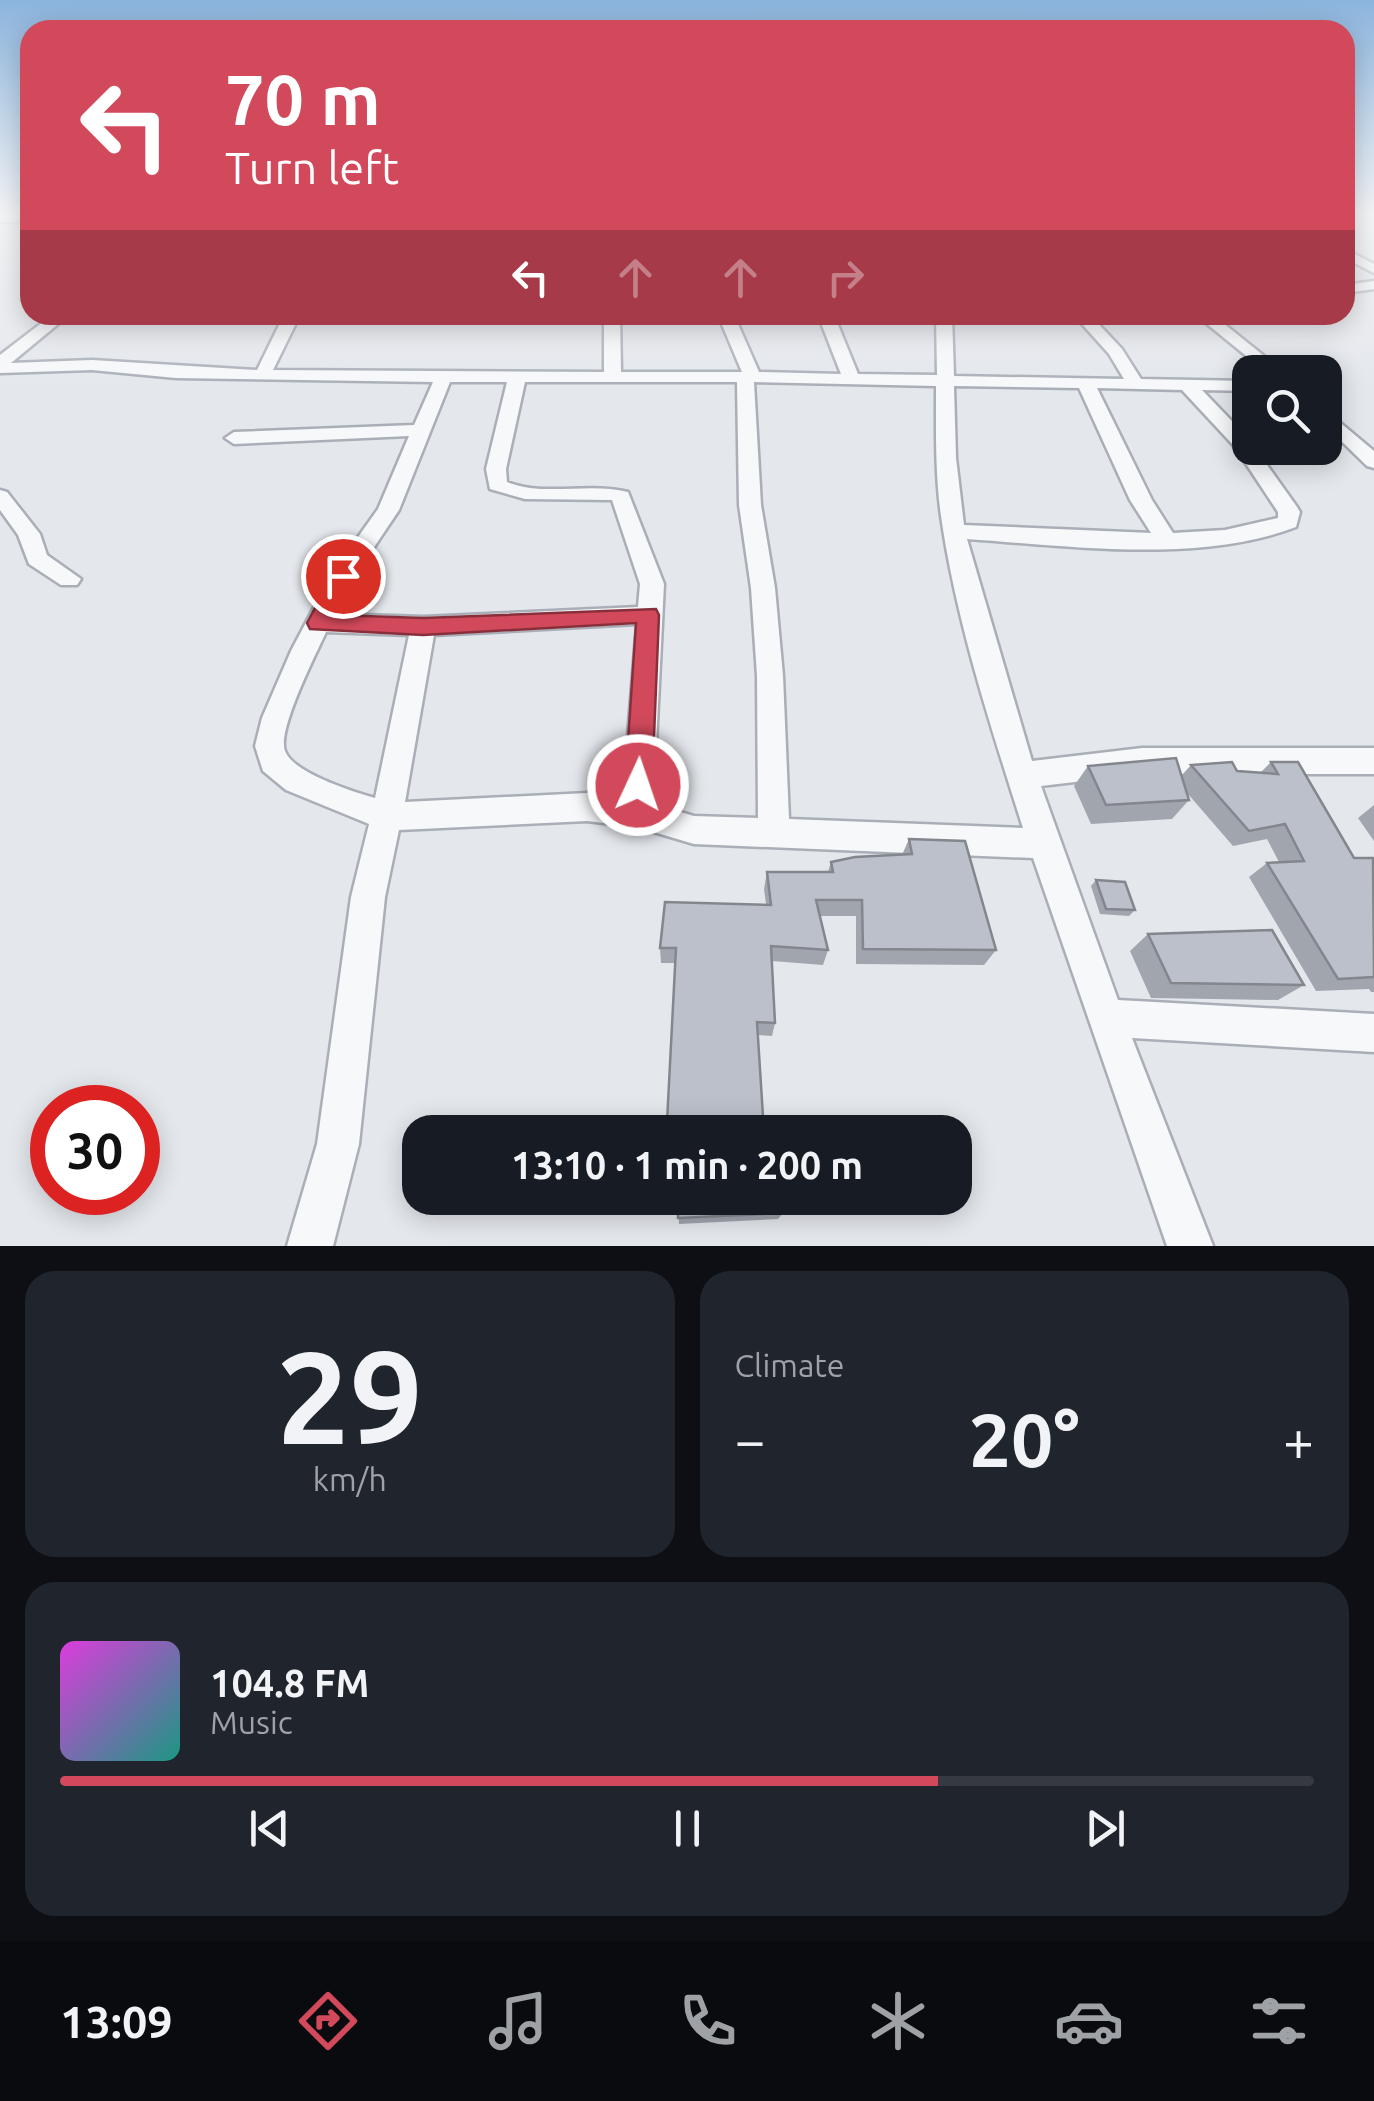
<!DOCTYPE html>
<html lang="en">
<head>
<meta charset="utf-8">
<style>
	body { margin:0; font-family:Ubuntu,sans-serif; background:#20242c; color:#f1f3f6; height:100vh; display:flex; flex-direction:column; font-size:38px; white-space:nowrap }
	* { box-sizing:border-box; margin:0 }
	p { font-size:32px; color:#9ea1a6 }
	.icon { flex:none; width:55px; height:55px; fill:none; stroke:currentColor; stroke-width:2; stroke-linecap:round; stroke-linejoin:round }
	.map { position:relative; height:1246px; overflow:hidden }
	.details { display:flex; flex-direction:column; gap:25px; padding:25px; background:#0d0f14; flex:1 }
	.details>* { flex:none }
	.hud { position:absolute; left:20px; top:20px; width:1335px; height:305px; border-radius:30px; box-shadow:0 5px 25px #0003; background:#d1495b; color:#fff; overflow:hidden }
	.buttons { position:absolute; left:1232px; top:355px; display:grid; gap:20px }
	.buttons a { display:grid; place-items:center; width:110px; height:110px; border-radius:20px; background:#171b24; box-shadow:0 5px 25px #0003; font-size:50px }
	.speed { position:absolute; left:30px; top:1085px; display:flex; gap:20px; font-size:50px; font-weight:700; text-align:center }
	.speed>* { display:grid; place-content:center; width:130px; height:130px; border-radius:50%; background:#171b24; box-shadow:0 5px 25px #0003; line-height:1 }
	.speed .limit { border:15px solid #d22; background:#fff; color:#111 }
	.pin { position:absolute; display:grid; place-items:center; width:85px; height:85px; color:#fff; margin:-42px; border:5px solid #fff; border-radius:50%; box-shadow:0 2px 10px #0007 }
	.me { position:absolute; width:110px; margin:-55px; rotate:3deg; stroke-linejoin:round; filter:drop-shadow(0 0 8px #0008) }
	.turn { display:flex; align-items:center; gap:35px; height:210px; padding:0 40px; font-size:45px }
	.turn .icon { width:130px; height:130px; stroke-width:2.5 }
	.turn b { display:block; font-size:70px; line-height:85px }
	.lanes { display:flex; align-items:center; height:95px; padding:0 40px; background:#0003; justify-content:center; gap:50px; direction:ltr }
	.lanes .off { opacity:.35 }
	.big { font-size:75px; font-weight:700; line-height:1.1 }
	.details .widget { flex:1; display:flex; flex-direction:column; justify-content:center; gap:15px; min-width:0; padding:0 35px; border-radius:30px; background:#20242c }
	.details .dial { align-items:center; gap:0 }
	.dial b { font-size:130px; line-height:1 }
	.song { display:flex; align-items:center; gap:30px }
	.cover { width:120px; height:120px; border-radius:15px; background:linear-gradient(135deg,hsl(300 70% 55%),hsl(170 70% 35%)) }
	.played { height:10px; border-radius:5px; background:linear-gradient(90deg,#d1495b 70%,#363941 70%) }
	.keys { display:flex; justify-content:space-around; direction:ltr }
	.heat { display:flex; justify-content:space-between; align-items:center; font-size:55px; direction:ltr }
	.details .tiles { flex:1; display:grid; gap:25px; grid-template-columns:1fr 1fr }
	.widget:last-child { grid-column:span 2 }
	.trip { position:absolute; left:402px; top:1115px; width:570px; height:100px; border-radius:30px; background:#171b24; box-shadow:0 5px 25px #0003; font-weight:700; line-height:100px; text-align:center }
	.dock { display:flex; height:160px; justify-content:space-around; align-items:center; background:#090b0e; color:#9ea1a6 }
	.dock .icon { width:70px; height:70px }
	.dock .selected { color:#d1495b }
	.dock b { font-size:45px; color:#f1f3f6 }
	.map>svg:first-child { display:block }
</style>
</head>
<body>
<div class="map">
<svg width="1374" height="1246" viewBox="0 0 1374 1246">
	<rect width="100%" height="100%" fill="#e4e7ec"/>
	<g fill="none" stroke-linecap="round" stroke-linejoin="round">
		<g stroke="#a9aeb7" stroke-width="5">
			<path id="minor" d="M0,214H30V222H0Z
				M1345,249L1374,264V273L1345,258Z
				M1374,281V289L1345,293V285Z
				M52,315H69L11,363L92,360L257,370L284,315H300L273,370L604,372V315H620L621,372H742L718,315H734L759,372L841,374L818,315H834L858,374L937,375L936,315H952L954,376L1124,379L1109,354L1074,315H1090L1122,349L1141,379L1250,381V391L1202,390L1249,439L1250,448H1255L1297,507L1300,512L1296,527C1199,564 1069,546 967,539L1032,761L1142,748H1374V774H1142L1041,786L1118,1000L1374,1014V1052L1132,1038L1213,1246H1167L1033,858L694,844L637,827L587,821L399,830L385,897L359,1144L333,1246H287L317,1144L351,897L369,824L286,790L263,771L255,746L262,718L291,651L331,575L378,509L409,436L234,444L225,438L234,432L414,425L433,382L176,378L92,370L0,373V355ZM450,382H507L486,469L490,489L525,499L612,500L640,584L638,607L423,617L335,614L354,577L399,510ZM525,382H737L739,505L751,588L757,676L758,818L694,816L653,804L664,584L628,492C589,482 544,497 507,482L506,469ZM754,382L936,386C936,429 935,473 941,516C956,621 991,727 1023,828L789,819L783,676L775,588L761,505ZM954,386L1079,388L1130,500L1151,533L964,525L956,458ZM1097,388L1182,390L1235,447L1278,512V518L1225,530L1173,533L1152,500ZM637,624L623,797L587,793L405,802L434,635ZM326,632L409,635L375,798C354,792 293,773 285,751C277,730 316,654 326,632Z
				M1196,315H1213L1284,372H1266Z
				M1325,410L1374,451V468L1367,466L1325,425Z
				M0,490L7,492L40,534L47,555L81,579L77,585H61L29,564L18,535L0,510Z"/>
		</g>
		<use href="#minor" fill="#f7f8fa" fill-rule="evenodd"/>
	</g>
	<path fill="#a1a5ae" d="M1271,762L1354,858L1374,859V992H1371L1369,989L1316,991L1249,877L1267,863L1279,862L1267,839L1233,846L1188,794L1189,800L1172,819L1091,824L1074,786L1088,766L1182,775L1191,765L1260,773Z
		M1374,805V841L1358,818Z
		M909,839L996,950L984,965L856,964V916H820L828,950L823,965L772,961L775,1023L772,1036L758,1035L679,1131H668L667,1122L675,963H661L660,948L766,904L764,889L767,872H828L831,862L902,855Z
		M1096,880L1135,910L1129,916L1100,914L1091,886Z
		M1148,934L1304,985L1278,1000L1151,998L1130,951Z
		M678,1198L783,1213L778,1219L679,1224Z"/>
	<path fill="#bbc0ca" stroke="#83868d" stroke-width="2.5" d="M1176,758L1189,800L1106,805L1088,766Z
		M1232,762L1237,771L1278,774L1271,762H1298L1354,858H1373L1374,977L1338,979L1267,863L1304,861L1285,824L1249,831L1191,765Z
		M909,839L965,841L996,950L863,949L862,900H816L828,950L771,946L775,1023L757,1022L764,1132H679V1122H667L676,948H660L665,902L771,905L767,872H833L831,862L855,857L912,854Z
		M1096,880L1125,882L1135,910L1106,909Z
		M1272,930L1304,985L1171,983L1148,934Z
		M678,1198H781L783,1213L678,1218Z"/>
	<linearGradient id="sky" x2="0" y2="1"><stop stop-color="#8bb4dd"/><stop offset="0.55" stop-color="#f3f4f6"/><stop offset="1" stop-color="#f3f4f6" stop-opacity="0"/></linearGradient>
	<rect width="1374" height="389" fill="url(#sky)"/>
	<path fill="#d1495b" stroke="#882f3b" stroke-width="2.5" d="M343,568L353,576L334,615L423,618L656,609L659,615L652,785L648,794L638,797L629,794L625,785L636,623L423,635L310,629L307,623L335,570Z"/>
</svg>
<div class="buttons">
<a><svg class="icon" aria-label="search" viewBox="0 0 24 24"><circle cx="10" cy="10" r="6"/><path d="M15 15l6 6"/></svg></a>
</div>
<div class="speed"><div class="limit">30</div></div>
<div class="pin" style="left:343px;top:576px;background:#d93025"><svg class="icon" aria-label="arrive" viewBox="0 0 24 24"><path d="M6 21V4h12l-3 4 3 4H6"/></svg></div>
<svg class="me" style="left:638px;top:785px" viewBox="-20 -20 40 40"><circle r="17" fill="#d1495b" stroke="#fff" stroke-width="3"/><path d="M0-11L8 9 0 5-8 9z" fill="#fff"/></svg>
<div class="trip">13:10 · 1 min · 200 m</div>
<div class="hud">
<div class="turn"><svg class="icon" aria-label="left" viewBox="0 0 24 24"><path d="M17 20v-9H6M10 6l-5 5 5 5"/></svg><div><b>70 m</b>Turn left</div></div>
<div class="lanes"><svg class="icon" aria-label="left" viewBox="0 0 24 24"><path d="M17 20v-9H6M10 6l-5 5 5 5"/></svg><svg class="icon off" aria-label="ahead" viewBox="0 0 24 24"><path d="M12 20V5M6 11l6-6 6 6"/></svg><svg class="icon off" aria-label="ahead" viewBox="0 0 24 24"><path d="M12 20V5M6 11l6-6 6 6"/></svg><svg class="icon off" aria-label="right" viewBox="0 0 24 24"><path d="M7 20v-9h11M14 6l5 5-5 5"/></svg></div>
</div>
</div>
<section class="details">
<div class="tiles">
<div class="widget dial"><b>29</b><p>km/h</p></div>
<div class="widget"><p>Climate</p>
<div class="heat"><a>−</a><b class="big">20°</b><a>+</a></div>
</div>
<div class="widget">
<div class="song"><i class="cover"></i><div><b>104.8 FM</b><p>Music</p></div></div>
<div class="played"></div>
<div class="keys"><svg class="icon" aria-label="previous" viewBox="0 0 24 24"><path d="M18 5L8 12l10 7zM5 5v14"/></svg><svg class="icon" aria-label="pause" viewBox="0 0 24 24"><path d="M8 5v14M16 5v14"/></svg><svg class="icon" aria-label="next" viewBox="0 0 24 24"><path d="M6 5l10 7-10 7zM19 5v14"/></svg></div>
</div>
</div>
</section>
<nav class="dock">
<b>13:09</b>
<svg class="icon selected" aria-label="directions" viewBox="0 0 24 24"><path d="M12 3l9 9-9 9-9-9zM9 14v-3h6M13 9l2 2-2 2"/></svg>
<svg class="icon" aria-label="music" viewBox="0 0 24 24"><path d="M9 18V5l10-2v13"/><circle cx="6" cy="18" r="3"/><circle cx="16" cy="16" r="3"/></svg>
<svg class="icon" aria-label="phone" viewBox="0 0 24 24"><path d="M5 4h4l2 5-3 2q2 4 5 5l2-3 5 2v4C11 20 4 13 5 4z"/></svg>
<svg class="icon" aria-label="climate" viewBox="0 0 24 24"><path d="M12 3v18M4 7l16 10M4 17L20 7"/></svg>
<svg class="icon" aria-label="car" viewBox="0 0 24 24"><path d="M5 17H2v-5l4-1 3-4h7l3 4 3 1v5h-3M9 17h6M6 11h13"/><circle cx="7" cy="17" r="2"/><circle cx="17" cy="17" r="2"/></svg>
<svg class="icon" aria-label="filters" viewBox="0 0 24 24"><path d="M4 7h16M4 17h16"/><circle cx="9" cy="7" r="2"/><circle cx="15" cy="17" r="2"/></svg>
</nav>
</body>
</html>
